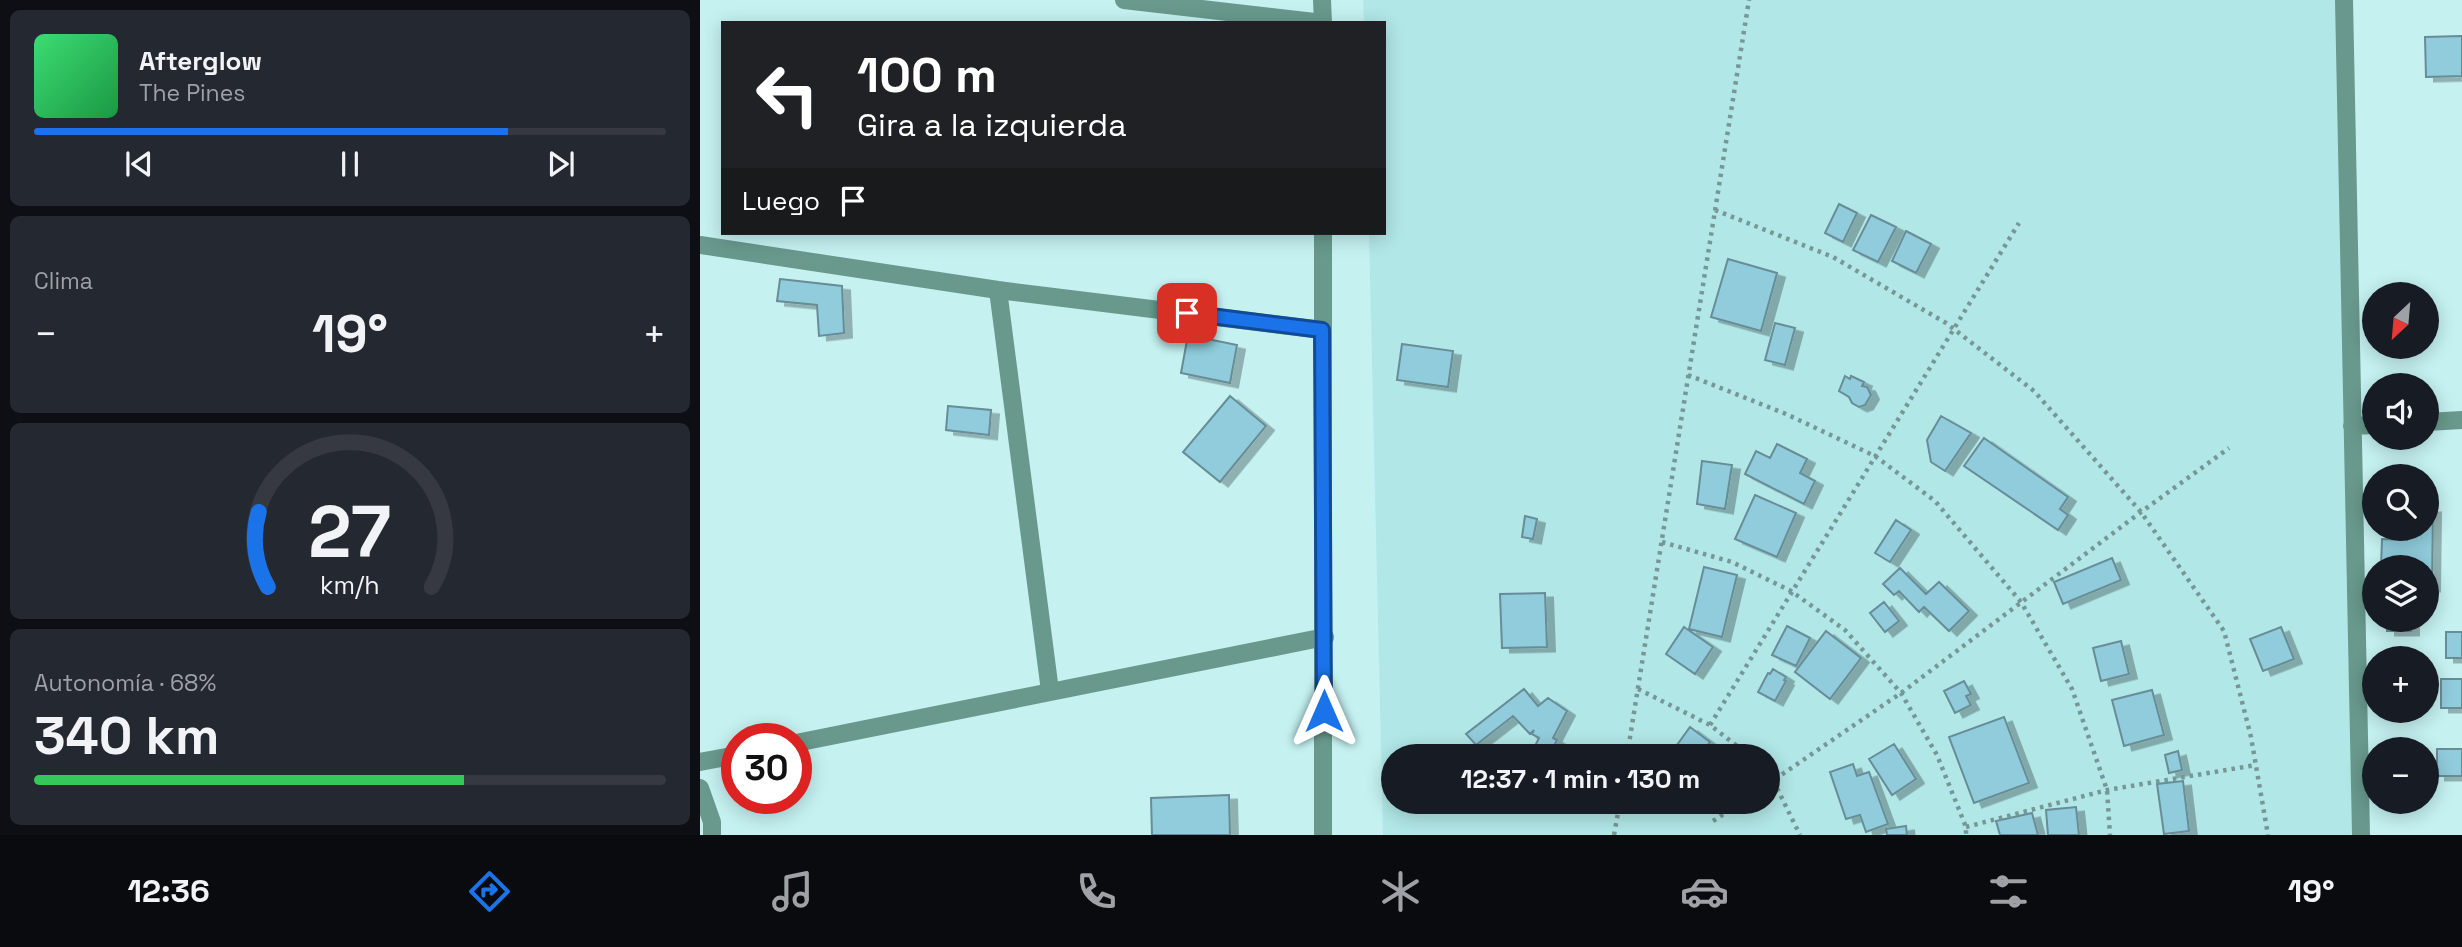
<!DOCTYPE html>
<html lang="es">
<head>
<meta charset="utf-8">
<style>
	body { margin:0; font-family:"Space Grotesk",sans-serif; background:#242831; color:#f1f3f6; height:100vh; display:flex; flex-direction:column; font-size:26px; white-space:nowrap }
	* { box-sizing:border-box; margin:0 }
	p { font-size:23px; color:#9ea1a6 }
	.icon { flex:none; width:38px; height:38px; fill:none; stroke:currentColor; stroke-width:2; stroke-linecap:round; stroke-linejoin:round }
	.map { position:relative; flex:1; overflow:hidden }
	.drawer { display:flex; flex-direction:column; gap:10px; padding:10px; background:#0d0f14; width:700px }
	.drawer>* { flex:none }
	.hud { position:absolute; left:21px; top:21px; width:665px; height:214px; border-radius:0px; box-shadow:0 4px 18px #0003; background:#202124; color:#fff; overflow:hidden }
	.needle { width:46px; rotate:206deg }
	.controls { position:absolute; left:1662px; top:282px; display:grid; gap:14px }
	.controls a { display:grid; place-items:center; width:77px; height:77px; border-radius:50%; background:#171b24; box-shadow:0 4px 18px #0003; font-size:35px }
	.speed { position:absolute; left:21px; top:723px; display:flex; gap:14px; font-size:35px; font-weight:700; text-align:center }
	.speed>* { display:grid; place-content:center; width:91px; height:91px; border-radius:50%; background:#171b24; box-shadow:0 4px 18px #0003; line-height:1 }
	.speed .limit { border:10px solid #d22; background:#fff; color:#111 }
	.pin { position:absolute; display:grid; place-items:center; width:60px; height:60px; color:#fff; margin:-30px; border-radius:14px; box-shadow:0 4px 10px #0006 }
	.me { position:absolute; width:77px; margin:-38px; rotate:0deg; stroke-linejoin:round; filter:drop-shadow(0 0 5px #0008) }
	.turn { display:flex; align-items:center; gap:24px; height:147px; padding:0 21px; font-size:32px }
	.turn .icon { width:91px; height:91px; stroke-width:2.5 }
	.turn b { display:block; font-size:49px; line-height:60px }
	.then { display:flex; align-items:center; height:66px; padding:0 21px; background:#0003; gap:14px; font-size:26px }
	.big { font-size:52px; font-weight:700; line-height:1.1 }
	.drawer .tile { flex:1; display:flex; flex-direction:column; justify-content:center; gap:10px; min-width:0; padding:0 24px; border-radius:10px; background:#242831 }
	.drawer .dial { align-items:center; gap:0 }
	.dial svg { height:182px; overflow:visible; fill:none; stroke:#363941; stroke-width:7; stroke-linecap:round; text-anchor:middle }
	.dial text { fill:#f1f3f6; stroke:none }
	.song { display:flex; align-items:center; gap:21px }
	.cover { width:84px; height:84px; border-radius:10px; background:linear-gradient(135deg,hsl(140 70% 55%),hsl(140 70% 35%)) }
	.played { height:7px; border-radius:4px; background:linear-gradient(90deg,#1a73e8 75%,#363941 75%) }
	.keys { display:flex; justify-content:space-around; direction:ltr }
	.heat { display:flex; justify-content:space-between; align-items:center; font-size:38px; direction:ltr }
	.charge { height:10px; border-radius:5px; background:linear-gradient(90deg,#34c759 68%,#363941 0) }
	.trip { position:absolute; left:681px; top:744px; width:399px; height:70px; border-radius:35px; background:#171b24; box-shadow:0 4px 18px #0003; font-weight:700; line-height:70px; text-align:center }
	.menu { display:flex; height:112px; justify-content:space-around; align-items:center; background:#090b0e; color:#9ea1a6 }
	.menu .icon { width:49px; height:49px }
	.menu .current { color:#1a73e8 }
	.menu b { font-size:32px; color:#f1f3f6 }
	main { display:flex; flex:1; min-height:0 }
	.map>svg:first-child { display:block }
</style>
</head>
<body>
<main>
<section class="drawer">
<div class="tile">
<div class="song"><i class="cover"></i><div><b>Afterglow</b><p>The Pines</p></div></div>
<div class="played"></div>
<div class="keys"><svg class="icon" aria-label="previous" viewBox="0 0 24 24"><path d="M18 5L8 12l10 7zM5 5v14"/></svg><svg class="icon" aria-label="pause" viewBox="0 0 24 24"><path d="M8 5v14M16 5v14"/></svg><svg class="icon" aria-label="next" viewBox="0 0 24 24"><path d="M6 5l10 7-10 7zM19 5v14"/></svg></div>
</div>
<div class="tile"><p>Clima</p>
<div class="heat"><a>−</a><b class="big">19°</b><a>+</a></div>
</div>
<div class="tile dial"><svg viewBox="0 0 100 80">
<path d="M14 69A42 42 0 1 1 86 69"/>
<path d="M14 69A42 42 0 0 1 10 36" stroke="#1a73e8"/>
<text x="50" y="56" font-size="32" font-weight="700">27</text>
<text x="50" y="72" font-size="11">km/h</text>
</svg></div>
<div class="tile"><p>Autonomía · 68%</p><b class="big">340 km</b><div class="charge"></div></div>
</section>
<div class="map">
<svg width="1762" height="835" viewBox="0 0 1762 835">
	<defs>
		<filter id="shadow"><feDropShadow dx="8" dy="4.5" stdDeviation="0" flood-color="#0004"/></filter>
	</defs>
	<rect width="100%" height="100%" fill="#c5f1f1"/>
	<path fill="#b1e7e7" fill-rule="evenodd" d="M663,0H1644L1661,835H683L669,233H684V23H664ZM693,756H1068V802H693Z"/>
	<path fill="#90ccdc" stroke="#678d97" stroke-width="2" filter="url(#shadow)" d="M1762,36V76L1726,77L1725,37Z
		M1139,204L1157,213L1143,242L1125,233Z
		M1171,215L1196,227L1178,262L1153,250Z
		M1206,231L1231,244L1216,273L1192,261Z
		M1028,259L1077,273L1061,331L1011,317Z
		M80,279L142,286L144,333L119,336L117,305L77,301Z
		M1075,323L1095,328L1085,365L1065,360Z
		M488,335L537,345L530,383L481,373Z
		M702,344L753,351L748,387L697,380Z
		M1145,376L1150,379L1151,376L1164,382L1162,386L1167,387L1171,395L1165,405L1159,407L1152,403L1149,397L1139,391Z
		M530,396L566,426L520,482L483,452Z
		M248,406L291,410L289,435L246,430Z
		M1241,416L1271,433L1245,471L1231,462L1227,440Z
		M1284,438L1368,497L1360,509L1368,515L1358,530L1264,466Z
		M1077,444L1107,459L1100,473L1115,481L1104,504L1045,474L1056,451L1070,458Z
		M1002,461L1032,465L1025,509L997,504Z
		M1055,495L1096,513L1077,557L1035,539Z
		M1727,508H1733L1732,587H1727V567H1681L1682,539L1707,540V528H1727Z
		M825,516L837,519L833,539L822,537Z
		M1196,520L1211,530L1190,562L1175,553Z
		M1412,558L1421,580L1363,604L1354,582Z
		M1004,567L1037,575L1022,637L989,629Z
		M1200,568L1226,594L1239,582L1269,611L1249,631L1224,607L1219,612L1199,591L1194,595L1183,584Z
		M845,593L847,647L802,648L800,594Z
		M1184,602L1199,621L1185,632L1170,613Z
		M1687,620H1711V631H1687Z
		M1087,626L1110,638L1096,666L1072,655Z
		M984,627L1013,647L995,674L966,654Z
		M1581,627L1594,659L1563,671L1550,639Z
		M1126,631L1161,658L1130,699L1095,672Z
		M1746,632H1762V658H1746Z
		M1421,641L1429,674L1401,681L1393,648Z
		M1073,669L1086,677L1084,680L1086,681L1075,701L1058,692L1068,673L1070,674Z
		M1741,679H1762V708H1741Z
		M1264,681L1271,694L1266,696L1271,705L1255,713L1244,691Z
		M824,689L838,706L848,698L867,711L853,738L857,740L849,756L833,750L839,738L832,734L834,730L830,734L813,716L776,745L766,734Z
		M1452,690L1464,735L1424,746L1412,700Z
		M1304,717L1329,783L1274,803L1249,737Z
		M990,727L1010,742L1000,756H978L972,752Z
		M1194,744L1216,779L1192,795L1169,759Z
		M1737,749H1762V776H1737Z
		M1478,751L1482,770L1469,773L1465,755Z
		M1153,764L1157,776L1169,772L1188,824L1166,832L1160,815L1146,819L1130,772Z
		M1483,781L1489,831L1464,834L1457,784Z
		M529,795L530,835H452L451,798Z
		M1376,807L1379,835H1348L1346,810Z
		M1332,813L1338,835H1300L1296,821Z
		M1206,826L1207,835H1187L1186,829Z"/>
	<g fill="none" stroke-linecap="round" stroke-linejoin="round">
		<path stroke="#779797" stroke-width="4.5" stroke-dasharray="3.5 5" stroke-linecap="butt" d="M1015,210L1133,257L1246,323L1334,391L1441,512L1524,631L1551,737L1568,835
			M988,375L1086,414L1175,456L1235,501L1321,602L1372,689L1407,790L1410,835
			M962,542L1032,562L1091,591L1145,630L1201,693L1237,755L1266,827V835
			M938,689L1010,725L1050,756
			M1010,725L1319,223
			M927,756L1049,0
			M1068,774L1073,780L1100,835
			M1068,784L1201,693L1441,512L1529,448
			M1013,821L1042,802
			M1266,827L1407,790L1556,765
			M914,835L920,802"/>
		<path stroke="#68998c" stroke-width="18" d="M424,0L623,23
			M622,0L623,23
			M1644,0L1661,835
			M623,233V835
			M0,245L298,290L622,330
			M298,290L350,691
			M1727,422L1762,420
			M1652,426L1675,425
			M96,743L625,637
			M0,762L37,755
			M0,788L12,822V835"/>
	</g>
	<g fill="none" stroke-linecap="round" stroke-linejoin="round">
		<g stroke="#114b97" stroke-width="18">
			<path id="route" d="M487,313L622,330L624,711"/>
		</g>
		<use href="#route" stroke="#1a73e8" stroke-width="12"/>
	</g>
</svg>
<div class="controls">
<a><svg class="needle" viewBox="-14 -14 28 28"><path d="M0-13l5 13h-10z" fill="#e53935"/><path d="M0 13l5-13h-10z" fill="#9ea1a6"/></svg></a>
<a><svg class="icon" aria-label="sound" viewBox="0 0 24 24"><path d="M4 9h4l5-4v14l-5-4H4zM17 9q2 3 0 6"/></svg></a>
<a><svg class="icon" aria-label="search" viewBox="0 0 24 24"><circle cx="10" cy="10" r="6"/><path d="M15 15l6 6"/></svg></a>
<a><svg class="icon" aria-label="layers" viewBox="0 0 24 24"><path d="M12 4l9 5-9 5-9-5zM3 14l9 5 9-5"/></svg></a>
<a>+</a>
<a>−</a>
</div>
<div class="speed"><div class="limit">30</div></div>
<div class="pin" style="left:487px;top:313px;background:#d93025"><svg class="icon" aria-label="arrive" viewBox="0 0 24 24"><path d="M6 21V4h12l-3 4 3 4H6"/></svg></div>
<svg class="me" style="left:624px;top:711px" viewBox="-20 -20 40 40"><path d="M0-17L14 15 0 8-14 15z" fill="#1a73e8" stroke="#fff" stroke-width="4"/></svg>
<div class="trip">12:37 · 1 min · 130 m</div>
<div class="hud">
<div class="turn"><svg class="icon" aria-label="left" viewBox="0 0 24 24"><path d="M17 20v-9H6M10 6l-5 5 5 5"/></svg><div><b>100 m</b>Gira a la izquierda</div></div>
<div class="then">Luego<svg class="icon" aria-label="arrive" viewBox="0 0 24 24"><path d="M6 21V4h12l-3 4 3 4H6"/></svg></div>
</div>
</div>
</main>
<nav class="menu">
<b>12:36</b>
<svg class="icon current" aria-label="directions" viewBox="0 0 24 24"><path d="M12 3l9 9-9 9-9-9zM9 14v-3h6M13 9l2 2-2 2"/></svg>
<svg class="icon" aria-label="music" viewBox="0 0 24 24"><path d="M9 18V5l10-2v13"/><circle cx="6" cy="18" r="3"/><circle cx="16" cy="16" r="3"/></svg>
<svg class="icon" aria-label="phone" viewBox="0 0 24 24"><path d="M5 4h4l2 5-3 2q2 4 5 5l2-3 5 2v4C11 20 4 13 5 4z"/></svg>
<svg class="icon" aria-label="climate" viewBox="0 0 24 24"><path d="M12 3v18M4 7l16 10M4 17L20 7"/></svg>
<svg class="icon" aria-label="car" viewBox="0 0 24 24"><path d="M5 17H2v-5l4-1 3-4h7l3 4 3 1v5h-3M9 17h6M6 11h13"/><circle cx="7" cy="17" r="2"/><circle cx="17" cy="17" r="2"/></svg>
<svg class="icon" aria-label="filters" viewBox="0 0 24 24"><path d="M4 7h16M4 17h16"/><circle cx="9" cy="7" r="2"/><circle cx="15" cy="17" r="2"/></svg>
<b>19°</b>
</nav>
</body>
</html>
